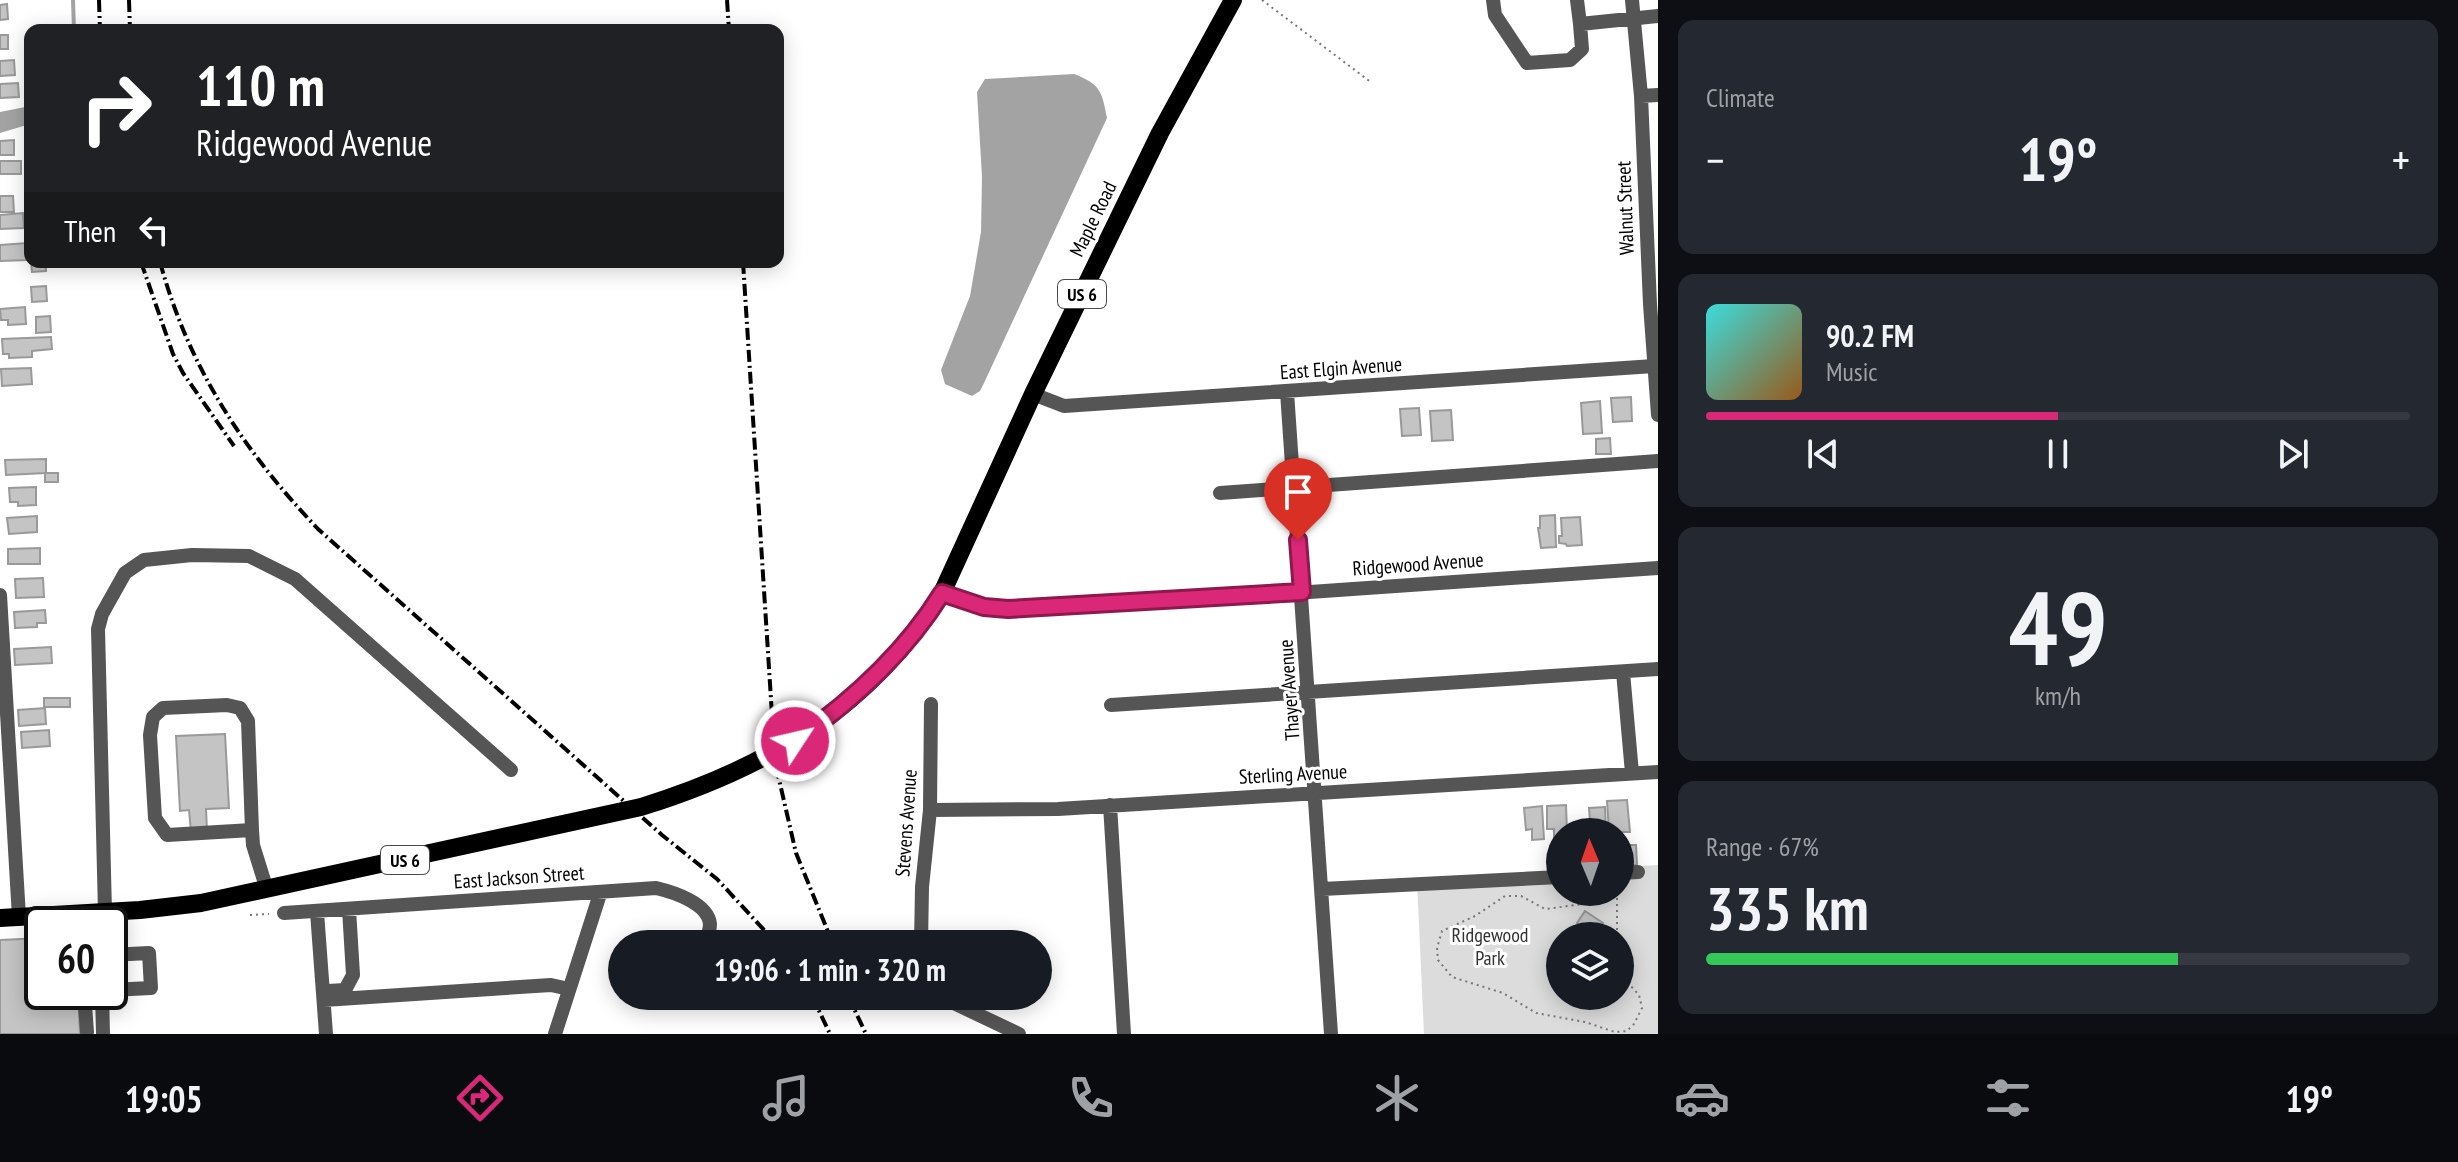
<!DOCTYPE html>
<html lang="en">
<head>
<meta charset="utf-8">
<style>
	body { margin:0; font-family:"PT Sans Narrow",sans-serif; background:#242831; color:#f1f3f6; height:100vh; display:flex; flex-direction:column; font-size:30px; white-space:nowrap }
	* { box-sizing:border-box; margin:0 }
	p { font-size:26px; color:#9ea1a6 }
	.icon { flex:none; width:44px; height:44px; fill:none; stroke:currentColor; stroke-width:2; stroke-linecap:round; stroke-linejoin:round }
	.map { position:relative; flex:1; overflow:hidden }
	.sheet { display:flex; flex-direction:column; gap:20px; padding:20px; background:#0d0f14; width:800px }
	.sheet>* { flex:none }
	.banner { position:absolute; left:24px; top:24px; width:760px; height:244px; border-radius:16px; box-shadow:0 4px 20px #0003; background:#202124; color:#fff; overflow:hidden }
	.needle { width:52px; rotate:358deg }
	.buttons { position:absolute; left:1546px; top:818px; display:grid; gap:16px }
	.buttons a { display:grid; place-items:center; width:88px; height:88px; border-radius:50%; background:#171b24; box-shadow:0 4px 20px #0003; font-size:40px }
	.speed { position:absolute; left:24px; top:906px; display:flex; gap:16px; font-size:40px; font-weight:700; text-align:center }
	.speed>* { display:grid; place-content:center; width:104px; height:104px; border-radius:50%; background:#171b24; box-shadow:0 4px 20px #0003; line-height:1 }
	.speed .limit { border:4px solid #111; border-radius:12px; background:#fff; color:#111 }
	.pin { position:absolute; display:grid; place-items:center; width:68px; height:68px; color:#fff; margin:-82px -34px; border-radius:50% 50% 50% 0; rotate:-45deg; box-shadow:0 0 8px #0007 }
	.pin .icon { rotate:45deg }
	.me { position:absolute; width:88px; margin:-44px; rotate:55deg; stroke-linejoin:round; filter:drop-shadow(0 0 6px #0008) }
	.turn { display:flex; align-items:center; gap:28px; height:168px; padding:0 40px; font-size:36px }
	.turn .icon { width:104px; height:104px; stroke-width:2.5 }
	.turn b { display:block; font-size:56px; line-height:68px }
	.then { display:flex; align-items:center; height:76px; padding:0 40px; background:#0003; gap:16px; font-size:30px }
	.big { font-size:60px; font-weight:700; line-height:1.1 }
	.sheet .tile { flex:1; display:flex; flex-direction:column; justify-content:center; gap:12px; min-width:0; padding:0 28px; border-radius:16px; background:#242831 }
	.sheet .dial { align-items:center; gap:0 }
	.dial b { font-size:104px; line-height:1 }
	.song { display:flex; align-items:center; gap:24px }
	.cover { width:96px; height:96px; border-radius:12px; background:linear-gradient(135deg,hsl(180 70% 55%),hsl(30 70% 35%)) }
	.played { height:8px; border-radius:4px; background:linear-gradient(90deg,#db2777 50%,#363941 50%) }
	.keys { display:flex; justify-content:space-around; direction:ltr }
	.heat { display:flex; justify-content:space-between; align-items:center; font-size:44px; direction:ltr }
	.charge { height:12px; border-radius:6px; background:linear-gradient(90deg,#34c759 67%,#363941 0) }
	.trip { position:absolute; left:608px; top:930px; width:444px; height:80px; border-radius:40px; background:#171b24; box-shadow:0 4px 20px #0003; font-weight:700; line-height:80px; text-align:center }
	.tab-bar { display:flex; height:128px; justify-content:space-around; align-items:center; background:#090b0e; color:#9ea1a6 }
	.tab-bar .icon { width:56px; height:56px }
	.tab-bar .on { color:#db2777 }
	.tab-bar b { font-size:36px; color:#f1f3f6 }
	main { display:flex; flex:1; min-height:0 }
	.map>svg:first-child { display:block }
</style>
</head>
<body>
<main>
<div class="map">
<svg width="1658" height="1034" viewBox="0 0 1658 1034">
	<rect width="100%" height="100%" fill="#fff"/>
	<path fill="#dcdcdc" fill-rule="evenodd" d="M1658,865V1034H1424L1417,881L1560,872V892H1620V867ZM1560,936H1620V996H1560Z"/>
	<path fill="#a3a3a3" d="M1074,74C1100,84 1102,91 1107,118L984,383L980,391L972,396L945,384L941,370L970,296L981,232L982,177L977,92L985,79Z
		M30,106V124L0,133V112Z"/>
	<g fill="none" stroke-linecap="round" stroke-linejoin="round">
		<path stroke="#a3a3a3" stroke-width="4" d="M73,0L74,30"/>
	</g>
	<path fill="#c4c4c4" stroke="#999" stroke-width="2" d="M7,4L8,19L0,20V5Z
		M0,35H8V49H0Z
		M14,60L15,75L0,76V61Z
		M18,83L19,97L0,98V84Z
		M14,140V155H0V141Z
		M0,161H21V174H0Z
		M0,196H13L14,212H0Z
		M23,213L24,228L0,229V215Z
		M27,243L28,260L0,261V245Z
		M31,262H46V271L32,272Z
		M46,286L47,301L32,302L31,287Z
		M25,307L26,324L8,325V320H1L0,309Z
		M50,316L51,332L36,333V317Z
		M51,337L52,349L32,351V357L9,358V354H3L2,339Z
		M31,368L32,384L2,386L1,369Z
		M1631,397L1632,421L1613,422L1611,398Z
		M1600,401L1602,433L1583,434L1581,403Z
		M1419,408L1421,435L1402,436L1400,409Z
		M1451,410L1453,440L1432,441L1430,411Z
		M1610,438L1611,454H1596V439Z
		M46,459V473L6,475L5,460Z
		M45,473H58V482H45Z
		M36,487V505L18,506V502H10L9,488Z
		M1555,515L1556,547L1541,548L1538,528H1540V516Z
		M37,516V532L9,534L7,518Z
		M1580,517L1582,545L1567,546L1566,544L1559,543V536H1562L1561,518Z
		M40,548V564H8V549Z
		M43,578L44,597L16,598L15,579Z
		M45,610L46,623H37V627L15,628L14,612Z
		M51,647L52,663L15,665L14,649Z
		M44,698H70V707H44Z
		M45,708L46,724L19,726L18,710Z
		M49,730L50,746L22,748L21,732Z
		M225,734L229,808L206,809L207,831L191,832L189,810L180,811L176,736Z
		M1627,800L1630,832H1609L1607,801Z
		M1566,805L1567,832H1560V838H1554V829H1547V806Z
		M1542,806L1544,839L1532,840V829L1526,830L1524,808Z
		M1605,807L1606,831L1584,832V821H1590L1589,808Z
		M1623,845H1636L1637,865H1623Z
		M1560,854V870L1550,871L1549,855Z
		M1585,911L1603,923L1594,935L1577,923Z
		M42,938V992H78L80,1034H0V940Z"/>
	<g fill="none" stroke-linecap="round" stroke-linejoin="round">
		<path stroke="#777" stroke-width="2" stroke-dasharray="2 4" stroke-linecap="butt" d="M1262,0L1372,83
			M1613,892L1584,904L1545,909L1521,896H1505L1475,916L1442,931L1437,948L1438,960L1452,977L1503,993L1536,1013L1585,1022L1615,1032L1627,1031L1634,1024L1642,1008L1639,995L1620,974
			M250,915L269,914
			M1617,936V892"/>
		<path stroke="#555" stroke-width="14" d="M1493,0L1495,15L1527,63L1570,60L1582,49L1580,24
			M1577,0L1580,24L1658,16
			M1632,0L1641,96L1650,304L1658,415
			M1641,96L1658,95
			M1287,392L1331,1034
			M1033,394L1064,406L1654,366
			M1220,493L1658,461
			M942,593L984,607L1008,609L1252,596L1658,568
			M0,595L19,917
			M1623,672L1632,773
			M1111,705L1658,669
			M1110,805L1124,1034
			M930,810L1058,809L1658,772
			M252,830L167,835L155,818L150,735L153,717L163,708L227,705L240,708L248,721L252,830L253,845L267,890
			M1620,873L1638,872
			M1322,889L1560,877
			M105,912L98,629L102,614L125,573L144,560L192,555L249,556L295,579L511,770
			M317,912L326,1034
			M284,913L656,888C673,892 708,903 710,924C710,931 707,938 704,944
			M921,944L922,887L930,810L931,704
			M110,955L149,953L151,988L110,990
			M328,991L345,990L353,975L349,909
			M84,992L87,1032
			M102,992L103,1034
			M939,996L1019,1034
			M324,1000L551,985L569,989
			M555,1034L600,894"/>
		<path stroke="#000" stroke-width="18" d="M0,918L140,910L201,903L641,807C767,768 870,708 942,593L1033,394L1160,133L1233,0"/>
		<path stroke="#000" stroke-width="4" stroke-dasharray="12 4 2 4" stroke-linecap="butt" d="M99,0L100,30
			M129,0L130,30
			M727,0L729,30
			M141,262L173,354L183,373L234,446
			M160,262C189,368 243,450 318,529L662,835L717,879L777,944
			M743,262L775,762L796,853L833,944
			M812,996L830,1034
			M848,996L866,1034"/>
	</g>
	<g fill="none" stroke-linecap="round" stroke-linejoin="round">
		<g stroke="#8e194d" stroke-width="20">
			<path id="route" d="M795,741C852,701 905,653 942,593L984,607L1008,609L1302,592L1298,540"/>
		</g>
		<use href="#route" stroke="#db2777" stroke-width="14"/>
	</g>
	<g text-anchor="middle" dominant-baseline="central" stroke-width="6" stroke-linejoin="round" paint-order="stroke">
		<g fill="#fff" stroke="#4c4c4c" stroke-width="2">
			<rect x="1058" y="280" width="48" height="28" rx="6"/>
			<rect x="381" y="846" width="48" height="28" rx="6"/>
		</g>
		<g font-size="18" font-weight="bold" fill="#000">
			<text x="1082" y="294">US 6</text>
			<text x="405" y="860">US 6</text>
		</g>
		<g font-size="20" fill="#000" stroke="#fff">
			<text transform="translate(1625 208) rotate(-92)">Walnut Street</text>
			<text transform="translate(1093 219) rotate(-64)">Maple Road</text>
			<text transform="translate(1341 368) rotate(-4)">East Elgin Avenue</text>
			<text transform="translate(1418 564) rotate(-4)">Ridgewood Avenue</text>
			<text transform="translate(1289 690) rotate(-94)">Thayer Avenue</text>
			<text transform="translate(1293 774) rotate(-3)">Sterling Avenue</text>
			<text transform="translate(906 823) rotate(-86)">Stevens Avenue</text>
			<text transform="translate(519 877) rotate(-4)">East Jackson Street</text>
		</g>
		<g font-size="20" fill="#333" stroke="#fff">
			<text x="1490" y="935">Ridgewood<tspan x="1490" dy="23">Park</tspan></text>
		</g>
	</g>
</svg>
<div class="buttons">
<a><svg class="needle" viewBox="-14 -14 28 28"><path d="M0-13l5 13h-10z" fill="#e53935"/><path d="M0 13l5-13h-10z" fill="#9ea1a6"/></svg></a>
<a><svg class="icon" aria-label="layers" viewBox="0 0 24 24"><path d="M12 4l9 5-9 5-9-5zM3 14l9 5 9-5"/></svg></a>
</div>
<div class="speed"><div class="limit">60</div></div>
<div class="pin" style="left:1298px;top:540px;background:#d93025"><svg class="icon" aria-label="arrive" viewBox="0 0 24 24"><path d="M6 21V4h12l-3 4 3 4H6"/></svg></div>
<svg class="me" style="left:795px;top:741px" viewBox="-20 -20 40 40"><circle r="17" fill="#db2777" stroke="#fff" stroke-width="3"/><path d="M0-11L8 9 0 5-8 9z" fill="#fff"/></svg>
<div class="trip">19:06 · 1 min · 320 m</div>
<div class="banner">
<div class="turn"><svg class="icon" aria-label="right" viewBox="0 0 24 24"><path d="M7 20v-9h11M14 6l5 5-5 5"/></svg><div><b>110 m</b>Ridgewood Avenue</div></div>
<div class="then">Then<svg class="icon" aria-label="left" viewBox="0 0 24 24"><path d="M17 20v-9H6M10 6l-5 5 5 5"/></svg></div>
</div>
</div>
<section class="sheet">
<div class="tile"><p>Climate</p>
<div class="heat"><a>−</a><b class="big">19°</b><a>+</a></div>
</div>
<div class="tile">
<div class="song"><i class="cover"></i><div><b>90.2 FM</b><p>Music</p></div></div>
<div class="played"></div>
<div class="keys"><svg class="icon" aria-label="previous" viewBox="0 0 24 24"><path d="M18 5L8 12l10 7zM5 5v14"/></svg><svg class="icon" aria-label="pause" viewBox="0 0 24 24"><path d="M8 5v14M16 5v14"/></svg><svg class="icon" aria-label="next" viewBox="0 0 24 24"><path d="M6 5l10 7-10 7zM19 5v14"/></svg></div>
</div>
<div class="tile dial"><b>49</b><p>km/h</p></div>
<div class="tile"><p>Range · 67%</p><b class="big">335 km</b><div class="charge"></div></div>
</section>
</main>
<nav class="tab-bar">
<b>19:05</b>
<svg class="icon on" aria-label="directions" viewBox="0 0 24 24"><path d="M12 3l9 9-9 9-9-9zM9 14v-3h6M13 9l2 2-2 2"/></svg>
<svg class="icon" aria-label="music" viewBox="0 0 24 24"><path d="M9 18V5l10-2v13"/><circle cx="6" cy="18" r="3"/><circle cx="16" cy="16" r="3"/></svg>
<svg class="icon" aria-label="phone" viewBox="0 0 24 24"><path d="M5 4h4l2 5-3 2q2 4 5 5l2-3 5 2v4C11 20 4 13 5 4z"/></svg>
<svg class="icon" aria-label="climate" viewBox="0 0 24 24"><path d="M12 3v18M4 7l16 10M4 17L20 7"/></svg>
<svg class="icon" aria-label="car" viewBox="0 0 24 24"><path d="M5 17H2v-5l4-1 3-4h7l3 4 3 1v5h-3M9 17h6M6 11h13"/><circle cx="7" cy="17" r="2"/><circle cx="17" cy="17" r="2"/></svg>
<svg class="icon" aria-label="filters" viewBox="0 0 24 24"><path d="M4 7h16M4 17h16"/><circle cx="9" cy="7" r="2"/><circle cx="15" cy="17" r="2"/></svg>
<b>19°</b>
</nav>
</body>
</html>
